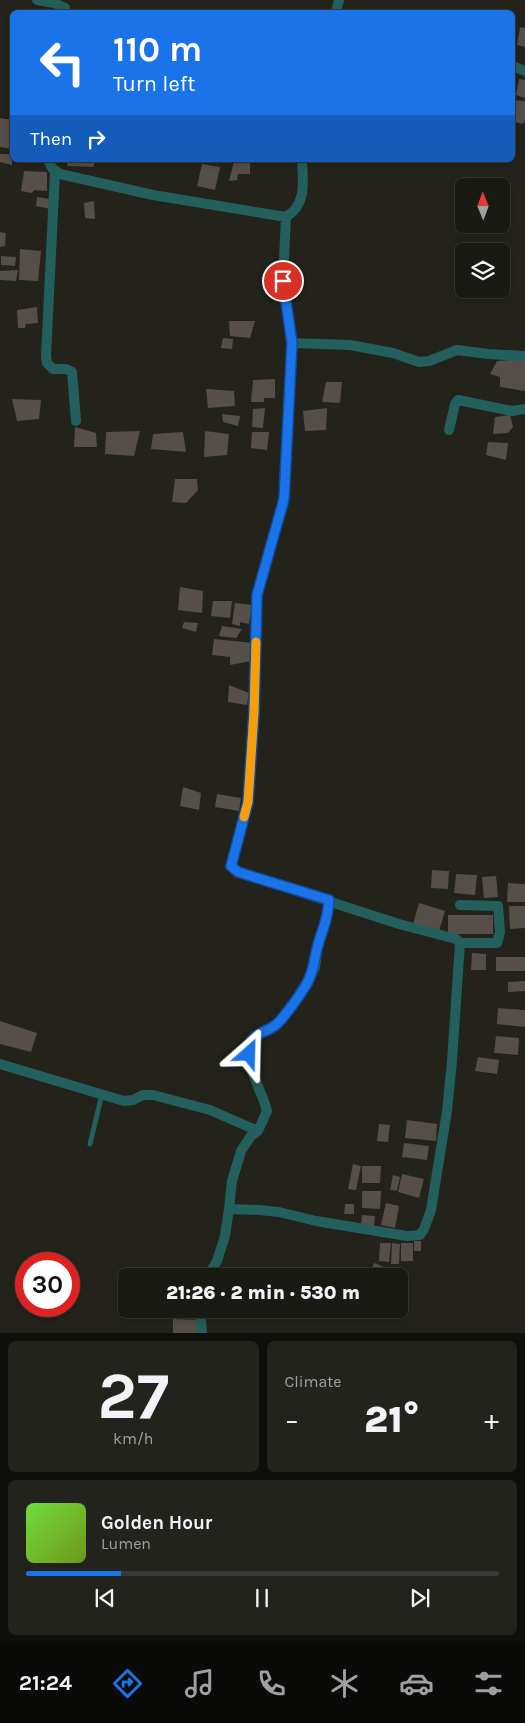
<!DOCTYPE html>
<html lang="en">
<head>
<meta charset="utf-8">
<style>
	body { margin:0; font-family:Karla,sans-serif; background:#23231d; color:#f1f3f6; height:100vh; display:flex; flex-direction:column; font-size:19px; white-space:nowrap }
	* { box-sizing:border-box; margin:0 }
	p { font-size:16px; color:#9fa1a0 }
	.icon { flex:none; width:28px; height:28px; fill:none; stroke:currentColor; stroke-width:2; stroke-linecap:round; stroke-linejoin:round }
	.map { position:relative; height:1333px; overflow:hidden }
	.sheet { display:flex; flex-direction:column; gap:8px; padding:8px; background:#0e0e0b; flex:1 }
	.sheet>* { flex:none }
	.top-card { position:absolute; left:10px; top:10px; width:505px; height:152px; border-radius:8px; box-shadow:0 2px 8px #0003,0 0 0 1px #383834; background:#1a73e8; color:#fff; overflow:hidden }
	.needle { width:32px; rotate:359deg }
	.controls { position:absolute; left:455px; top:178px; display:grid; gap:10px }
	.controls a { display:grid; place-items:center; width:55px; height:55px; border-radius:8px; background:#1a1a14; box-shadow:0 2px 8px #0003,0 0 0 1px #383834; font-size:25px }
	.speed { position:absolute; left:15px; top:1252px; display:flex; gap:10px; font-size:25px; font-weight:700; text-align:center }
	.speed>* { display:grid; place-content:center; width:65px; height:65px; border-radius:50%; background:#1a1a14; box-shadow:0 2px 8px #0003,0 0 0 1px #383834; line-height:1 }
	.speed .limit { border:8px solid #d22; background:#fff; color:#111 }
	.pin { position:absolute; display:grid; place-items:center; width:42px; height:42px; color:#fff; margin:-21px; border:2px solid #fff; border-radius:50%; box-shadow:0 1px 5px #0007 }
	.me { position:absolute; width:55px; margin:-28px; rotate:25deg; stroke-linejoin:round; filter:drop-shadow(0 0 4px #0008) }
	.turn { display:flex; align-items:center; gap:18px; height:105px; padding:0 20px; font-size:22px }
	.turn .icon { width:65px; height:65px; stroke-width:2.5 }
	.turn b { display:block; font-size:35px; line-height:42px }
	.then { display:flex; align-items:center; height:48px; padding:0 20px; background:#0003; gap:10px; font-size:19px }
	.big { font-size:38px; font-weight:800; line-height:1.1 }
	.sheet .card { flex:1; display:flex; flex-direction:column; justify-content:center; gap:8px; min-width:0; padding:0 18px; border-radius:8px; background:#23231d }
	.sheet .dial { align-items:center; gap:0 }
	.dial b { font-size:65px; line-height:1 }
	.song { display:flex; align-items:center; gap:15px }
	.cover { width:60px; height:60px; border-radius:8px; background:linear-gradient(135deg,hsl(100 70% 55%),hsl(80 70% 35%)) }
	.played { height:5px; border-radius:2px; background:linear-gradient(90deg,#1a73e8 20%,#383834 20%) }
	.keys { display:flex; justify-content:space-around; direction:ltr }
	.heat { display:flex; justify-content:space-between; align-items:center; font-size:28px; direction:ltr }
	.sheet .tiles { flex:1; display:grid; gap:8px; grid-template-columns:1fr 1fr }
	.card:last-child { grid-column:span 2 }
	.trip { position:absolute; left:118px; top:1268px; width:290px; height:50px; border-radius:8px; background:#1a1a14; box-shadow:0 2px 8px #0003,0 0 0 1px #383834; font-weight:800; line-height:50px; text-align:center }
	.tabs { display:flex; height:80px; justify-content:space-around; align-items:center; background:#0a0a08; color:#9fa1a0 }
	.tabs .icon { width:35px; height:35px }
	.tabs .current { color:#1a73e8 }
	.tabs b { font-size:22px; color:#f1f3f6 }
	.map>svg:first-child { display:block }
</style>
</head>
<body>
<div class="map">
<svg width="525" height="1333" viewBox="0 0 525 1333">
	<rect width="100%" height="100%" fill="#23221b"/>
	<path fill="#554e49" d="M520,27L525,28V47L517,45Z
		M519,79L525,80V98L516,95Z
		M512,100L525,101V120L523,124L512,121Z
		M0,118L12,120V149L0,147Z
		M0,154H12V165L0,162Z
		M68,160H96L93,167L67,166Z
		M234,161L250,162V174H238L237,180L229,181Z
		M202,164L220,167L215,190L197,186Z
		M24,171L47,172V191L34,190L32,193L21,191Z
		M37,197L50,199V209L36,206Z
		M94,201L95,219L85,218L84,203Z
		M0,232L6,233L5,246L0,247Z
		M20,249L41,251L38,281L19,280Z
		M1,256L16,257L15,266L1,265Z
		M18,270L16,281L0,280V271Z
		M37,307L38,323L26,324L25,328H18L17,310Z
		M229,321H255L250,338L230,336Z
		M223,338L233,339L232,349L221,348Z
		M525,359V391L500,387V377L490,374L497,361Z
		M275,379V398H264V402H251L253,380Z
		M326,382H342L340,403L322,402Z
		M206,389L234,391L235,406L208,408Z
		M12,399L41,400L39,419L17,421Z
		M265,408L263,428L252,427L253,409Z
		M327,408L326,430L305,431L303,411Z
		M222,414L240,416L238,426L223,422Z
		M510,415L513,427L508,433L493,434L495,417Z
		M75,427L96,433L97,447H74Z
		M140,431L134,456L105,454L106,432Z
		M205,431L229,434L227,455L204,457Z
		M183,432L186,452L151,449L153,434Z
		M252,432H269L267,450L251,448Z
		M488,442L508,443L506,460L486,455Z
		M175,479H197L198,490L186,503L172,502Z
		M180,587L203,591L202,613L178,610Z
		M213,601H232L230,618L211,616Z
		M235,603L252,605L249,624L240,622V626L232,624Z
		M184,622L198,623L196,632L182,628Z
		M222,626L242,629L236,638L219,636Z
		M214,639L253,643L251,661L230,665V657L212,655Z
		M229,685L249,693L247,705L228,702Z
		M183,787L201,793L199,810L180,806Z
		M217,794L241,798L239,811L215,807Z
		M432,870L449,871L448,889L431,888Z
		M456,874L477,875L475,895L454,893Z
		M496,876L498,897L484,898L482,877Z
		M508,883L525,884V902H507Z
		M419,903L445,911L439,931L413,924Z
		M509,906H525V928L510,929Z
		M448,915H493V934H448Z
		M472,953L486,954V970H471Z
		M496,957H525V971H496Z
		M525,981V991L508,992V982Z
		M498,1008L525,1010V1027L497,1024Z
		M0,1021L37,1033L31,1052L0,1044Z
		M496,1036L519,1038L518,1055L494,1053Z
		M478,1057L499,1060L497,1074L475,1071Z
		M407,1120L437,1124L436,1141L405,1138Z
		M379,1124L390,1125L388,1142L377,1141Z
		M404,1143L429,1146L427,1160L402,1157Z
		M353,1164L361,1166L356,1190L348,1189Z
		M362,1166H381L380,1183H362Z
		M402,1174L424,1179L419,1198L398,1192Z
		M393,1175L400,1177L397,1191L390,1190Z
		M362,1191H381L380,1209L362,1208Z
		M386,1203L399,1206L395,1228L381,1225Z
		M345,1204H354V1214H344Z
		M362,1215L375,1216L374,1226H361Z
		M414,1241H421V1251H414Z
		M380,1243H391L389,1262L379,1261Z
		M392,1243L400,1244L399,1264H391Z
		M401,1243H413V1261H401Z
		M374,1263L392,1270L389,1276H375L369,1274Z
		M178,1309H194V1317H178Z
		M173,1319L199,1320V1333H173Z"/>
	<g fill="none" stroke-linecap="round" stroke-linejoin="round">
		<path stroke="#235f5c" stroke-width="5" d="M90,1144L102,1094"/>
		<path stroke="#235f5c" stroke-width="10" d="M37,0L54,3L65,8V12
			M336,12L339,0
			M512,66L525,71
			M48,160L52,168L60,174L153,195L286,217L283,281L292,343L284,499L257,595L254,712L248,802L231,866L238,872L399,924L456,939L460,943L452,1061L447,1111L431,1210L424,1229L420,1235L407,1236L316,1221L279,1212L259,1210L229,1209L225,1236L217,1261L208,1276
			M55,172L46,356L47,363L53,369H66L72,372L76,421
			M286,217C307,204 303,182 302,160
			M292,343L350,345L393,353L419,362L429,361L457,350L488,354L525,356
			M449,430L455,404L458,400L512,411L525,409
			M460,943H497L500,932L498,906L460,905
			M0,1064L124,1101L133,1100L143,1095H153L210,1110L258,1131
			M229,1209L232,1181L241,1151L251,1136L258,1131L267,1111C262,1090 245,1067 250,1045C252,1031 271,1030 279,1022C292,1007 308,986 315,967C317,960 316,952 318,944C323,927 328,919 329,900
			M200,1309L202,1333"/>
	</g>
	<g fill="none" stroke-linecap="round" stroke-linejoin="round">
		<g stroke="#114b97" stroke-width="12">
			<path id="route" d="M249,1054C249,1030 264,1036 278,1023C288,1012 298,998 306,985C314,972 314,959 318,945C323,927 328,920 329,900L238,872L231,866L248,802L254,712L257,595L284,499L292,343L283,281"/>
		</g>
		<use href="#route" stroke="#1a73e8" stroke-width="9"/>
		<path stroke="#f59e0b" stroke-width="9" d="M244,817L248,802L254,712L256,642"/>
	</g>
</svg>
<div class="controls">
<a><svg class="needle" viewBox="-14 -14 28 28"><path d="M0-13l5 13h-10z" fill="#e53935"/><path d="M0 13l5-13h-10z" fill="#9fa1a0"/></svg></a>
<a><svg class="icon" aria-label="layers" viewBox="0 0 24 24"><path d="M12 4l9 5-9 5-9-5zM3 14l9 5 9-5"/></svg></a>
</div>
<div class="speed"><div class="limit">30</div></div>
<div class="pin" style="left:283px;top:281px;background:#d93025"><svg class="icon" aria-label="arrive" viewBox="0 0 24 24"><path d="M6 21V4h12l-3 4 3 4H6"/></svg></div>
<svg class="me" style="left:249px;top:1054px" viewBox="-20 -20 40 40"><path d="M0-17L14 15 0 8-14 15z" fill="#1a73e8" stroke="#fff" stroke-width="4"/></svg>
<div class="trip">21:26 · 2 min · 530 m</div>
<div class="top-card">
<div class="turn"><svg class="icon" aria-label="left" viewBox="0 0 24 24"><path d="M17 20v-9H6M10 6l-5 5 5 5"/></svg><div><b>110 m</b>Turn left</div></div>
<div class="then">Then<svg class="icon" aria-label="right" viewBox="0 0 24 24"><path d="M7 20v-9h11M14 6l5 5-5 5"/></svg></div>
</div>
</div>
<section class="sheet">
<div class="tiles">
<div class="card dial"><b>27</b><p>km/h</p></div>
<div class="card"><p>Climate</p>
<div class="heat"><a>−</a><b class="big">21°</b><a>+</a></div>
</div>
<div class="card">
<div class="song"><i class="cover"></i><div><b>Golden Hour</b><p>Lumen</p></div></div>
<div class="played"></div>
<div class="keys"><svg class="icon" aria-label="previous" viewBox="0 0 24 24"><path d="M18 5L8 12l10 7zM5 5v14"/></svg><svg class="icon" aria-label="pause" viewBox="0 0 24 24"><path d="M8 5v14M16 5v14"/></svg><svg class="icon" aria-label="next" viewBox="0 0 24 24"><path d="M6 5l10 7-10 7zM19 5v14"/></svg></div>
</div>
</div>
</section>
<nav class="tabs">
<b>21:24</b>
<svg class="icon current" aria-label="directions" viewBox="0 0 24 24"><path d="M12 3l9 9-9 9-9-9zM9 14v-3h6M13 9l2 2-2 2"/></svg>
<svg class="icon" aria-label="music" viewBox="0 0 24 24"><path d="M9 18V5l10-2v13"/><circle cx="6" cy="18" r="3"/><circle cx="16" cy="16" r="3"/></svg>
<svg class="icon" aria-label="phone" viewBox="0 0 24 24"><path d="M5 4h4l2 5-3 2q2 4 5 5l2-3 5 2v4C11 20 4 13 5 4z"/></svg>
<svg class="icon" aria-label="climate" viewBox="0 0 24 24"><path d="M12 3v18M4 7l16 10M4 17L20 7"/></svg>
<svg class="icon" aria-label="car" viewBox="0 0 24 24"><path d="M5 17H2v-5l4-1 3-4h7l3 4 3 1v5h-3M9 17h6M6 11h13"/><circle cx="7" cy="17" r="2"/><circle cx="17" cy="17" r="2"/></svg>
<svg class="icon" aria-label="filters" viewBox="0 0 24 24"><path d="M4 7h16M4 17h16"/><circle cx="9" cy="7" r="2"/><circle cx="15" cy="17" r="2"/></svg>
</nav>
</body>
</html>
